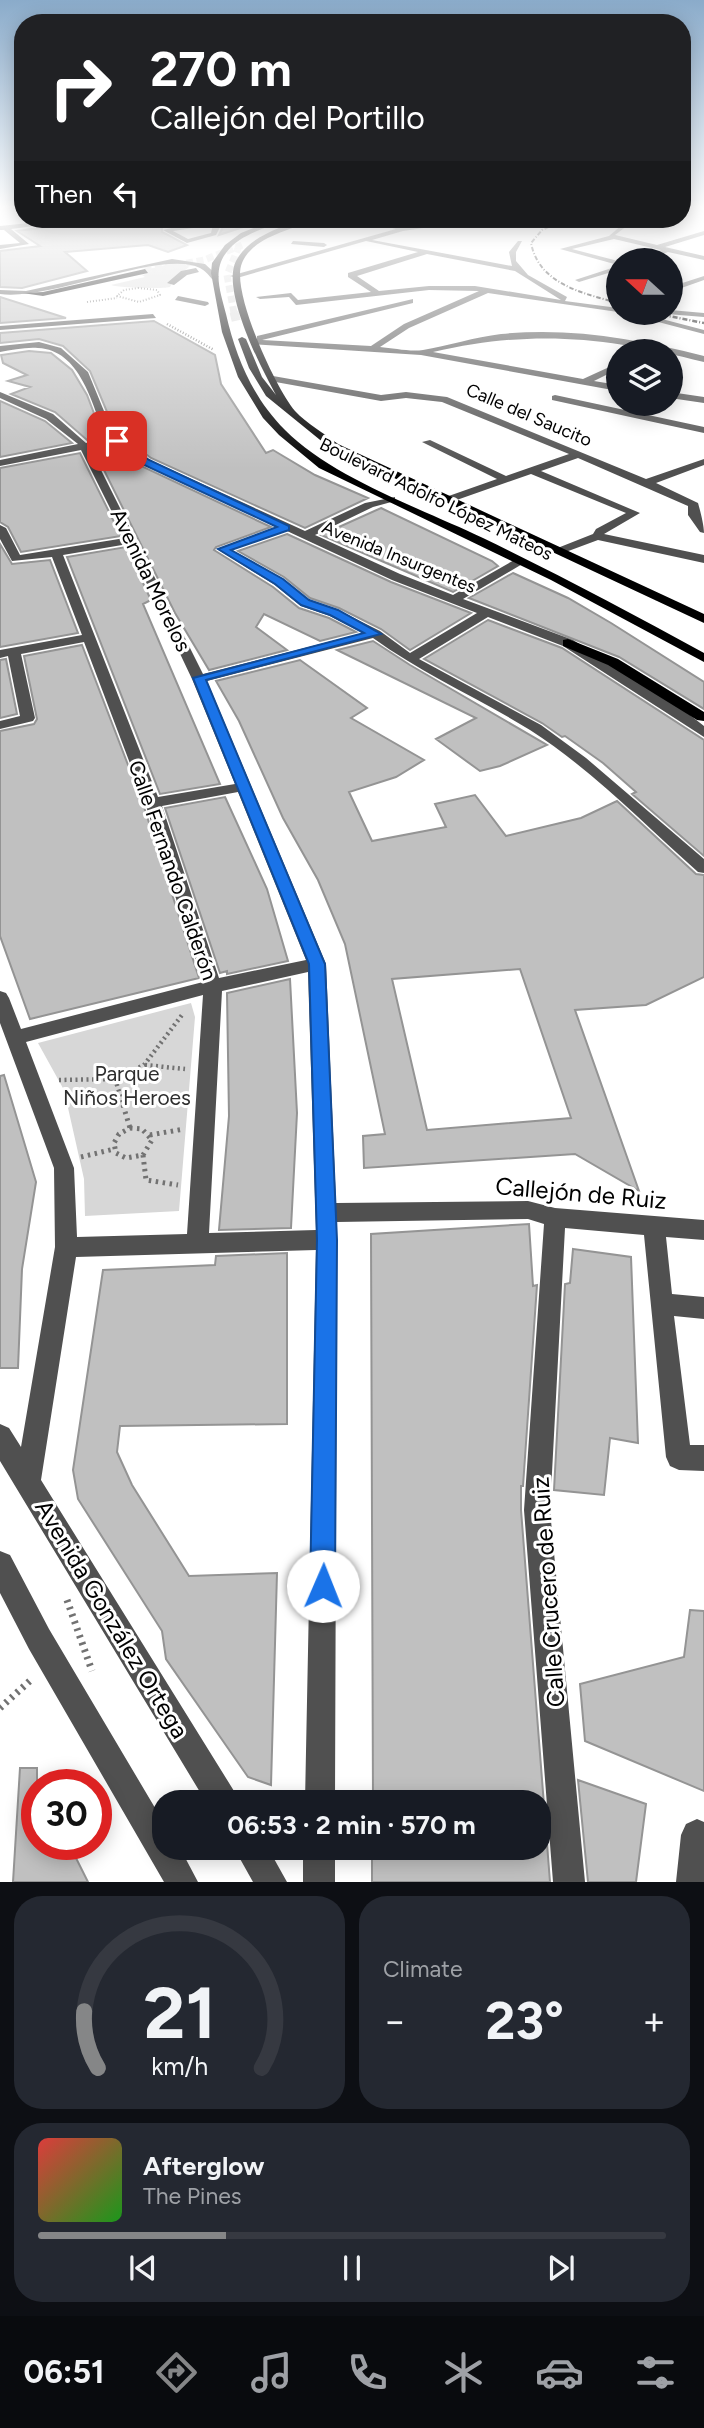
<!DOCTYPE html>
<html lang="en">
<head>
<meta charset="utf-8">
<style>
	body { margin:0; font-family:Figtree,sans-serif; background:#242831; color:#f1f3f6; height:100vh; display:flex; flex-direction:column; font-size:26px; white-space:nowrap }
	* { box-sizing:border-box; margin:0 }
	p { font-size:23px; color:#9ea1a6 }
	.icon { flex:none; width:38px; height:38px; fill:none; stroke:currentColor; stroke-width:2; stroke-linecap:round; stroke-linejoin:round }
	.map { position:relative; height:1882px; overflow:hidden }
	.drawer { display:flex; flex-direction:column; gap:14px; padding:14px; background:#0d0f14; flex:1 }
	.drawer>* { flex:none }
	.top-card { position:absolute; left:14px; top:14px; width:677px; height:214px; border-radius:28px; box-shadow:0 4px 18px #0003; background:#202124; color:#fff; overflow:hidden }
	.needle { width:46px; rotate:291deg }
	.buttons { position:absolute; left:606px; top:248px; display:grid; gap:14px }
	.buttons a { display:grid; place-items:center; width:77px; height:77px; border-radius:50%; background:#171b24; box-shadow:0 4px 18px #0003; font-size:35px }
	.speed { position:absolute; left:21px; top:1769px; display:flex; gap:14px; font-size:35px; font-weight:700; text-align:center }
	.speed>* { display:grid; place-content:center; width:91px; height:91px; border-radius:50%; background:#171b24; box-shadow:0 4px 18px #0003; line-height:1 }
	.speed .limit { border:10px solid #d22; background:#fff; color:#111 }
	.pin { position:absolute; display:grid; place-items:center; width:60px; height:60px; color:#fff; margin:-30px; border-radius:14px; box-shadow:0 4px 10px #0006 }
	.me { position:absolute; width:77px; margin:-38px; rotate:1deg; stroke-linejoin:round; filter:drop-shadow(0 0 5px #0008) }
	.turn { display:flex; align-items:center; gap:24px; height:147px; padding:0 21px; font-size:32px }
	.turn .icon { width:91px; height:91px; stroke-width:2.5 }
	.turn b { display:block; font-size:49px; line-height:60px }
	.then { display:flex; align-items:center; height:66px; padding:0 21px; background:#0003; gap:14px; font-size:26px }
	.big { font-size:52px; font-weight:700; line-height:1.1 }
	.drawer .card { flex:1; display:flex; flex-direction:column; justify-content:center; gap:10px; min-width:0; padding:0 24px; border-radius:28px; background:#242831 }
	.drawer .dial { align-items:center; gap:0 }
	.dial svg { height:182px; overflow:visible; fill:none; stroke:#363941; stroke-width:7; stroke-linecap:round; text-anchor:middle }
	.dial text { fill:#f1f3f6; stroke:none }
	.song { display:flex; align-items:center; gap:21px }
	.cover { width:84px; height:84px; border-radius:10px; background:linear-gradient(135deg,hsl(0 70% 55%),hsl(120 70% 35%)) }
	.played { height:7px; border-radius:4px; background:linear-gradient(90deg,#858687 30%,#363941 30%) }
	.keys { display:flex; justify-content:space-around; direction:ltr }
	.heat { display:flex; justify-content:space-between; align-items:center; font-size:38px; direction:ltr }
	.drawer .tiles { flex:1; display:grid; gap:14px; grid-template-columns:1fr 1fr }
	.card:last-child { grid-column:span 2 }
	.trip { position:absolute; left:152px; top:1790px; width:399px; height:70px; border-radius:28px; background:#171b24; box-shadow:0 4px 18px #0003; font-weight:700; line-height:70px; text-align:center }
	.tab-bar { display:flex; height:112px; justify-content:space-around; align-items:center; background:#090b0e; color:#9ea1a6 }
	.tab-bar .icon { width:49px; height:49px }
	.tab-bar .selected { color:#858687 }
	.tab-bar b { font-size:32px; color:#f1f3f6 }
	.map>svg:first-child { display:block }
</style>
</head>
<body>
<div class="map">
<svg width="704" height="1882" viewBox="0 0 704 1882">
	<rect width="100%" height="100%" fill="#fff"/>
	<path fill="#d7d7d7" d="M174,263L184,264L189,267L174,279L170,287C161,289 119,288 111,285L145,277L142,275L149,273L136,272Z
		M191,1003L195,1017L179,1211L85,1216L84,1179L64,1090L38,1043Z"/>
	<path fill="#c0c0c0" stroke="#949494" stroke-width="2" fill-rule="evenodd" d="M113,219H255V223L219,235L223,227L232,226L233,221L197,219L162,227V232L187,245L168,252L148,245L65,252L87,271L22,288L0,287V251L40,246L17,231Z
		M0,297L66,318L0,323Z
		M154,321L215,355L221,384L266,453L273,450L315,475L368,498L305,528L151,458L115,431L90,371L63,346L39,339L0,343V333Z
		M29,351L51,353L72,370L87,395L103,437L87,440L55,412L11,394L30,387L8,381L27,375L3,363L1,355Z
		M0,401L45,421L72,443L0,457Z
		M113,446L141,466L271,527L216,547L214,550L273,587L299,608L329,618L356,632L320,641L264,614L256,627L287,650L209,670L175,613L94,450Z
		M80,453L121,536L21,552L8,527L0,522V468Z
		M381,508L492,561L498,566L453,592L321,535Z
		M287,534L391,582L471,613L410,650L381,629L339,608L310,598L284,577L238,551Z
		M0,544L12,564L50,560L78,633L0,647Z
		M126,547L151,600L143,604L220,784L160,794L67,557Z
		M513,573L568,598L611,623L704,682V709L619,657L469,598Z
		M488,620L562,648L704,740V856L632,794L636,792L603,763L565,736L562,737L542,723L424,659Z
		M373,641L410,665L547,745L500,766L480,771L436,739L476,718L337,650Z
		M82,645L143,804L199,978L30,1019L0,936V731L34,724L37,719L24,656Z
		M6,659L17,714L0,718V660Z
		M300,660L367,708L351,718L424,760L396,777L349,792L372,841L446,827L435,804L475,795L506,836L581,818L617,801L696,874L704,875V977L646,1005L575,1010L639,1191L575,1154L364,1168L363,1136L385,1134L345,944L318,880L283,818L239,721L216,681ZM520,969L571,1118L427,1130L392,979Z
		M225,797L267,889L288,961L227,974V971L220,973L165,808Z
		M290,979L297,1113L291,1228L219,1230L229,1116L227,993Z
		M4,1075L36,1182L22,1269L18,1368H0V1076Z
		M529,1224L533,1286L537,1285L523,1486H521V1510L550,1882H372V1848H539V1802H373L371,1234Z
		M573,1249L631,1257L638,1443L610,1438L604,1495L554,1490L565,1284L570,1283Z
		M287,1253V1424L120,1426L117,1452L132,1485L189,1576L277,1573L271,1785L248,1777L166,1659L162,1631L78,1499L73,1470L103,1270L215,1265L216,1256Z
		M690,1610L704,1611V1791L585,1741L580,1684L684,1657Z
		M20,1768H37V1844H69L88,1882H13Z
		M578,1780L646,1804L636,1882H588Z"/>
	<g fill="none" stroke-linecap="round" stroke-linejoin="round">
		<path stroke="#d9d9d9" stroke-width="7" stroke-dasharray="7 3.5" stroke-linecap="butt" d="M145,271L204,260L242,245
			M234,313L227,275L239,246"/>
		<path stroke="#d9d9d9" stroke-width="9" stroke-dasharray="9 4.5" stroke-linecap="butt" d="M234,312L237,324"/>
		<path stroke="#727272" stroke-width="2" stroke-dasharray="1 2" stroke-linecap="butt" d="M7,205L23,206
			M138,288L157,290L160,295L139,302L117,296L124,290Z
			M87,302L117,298"/>
		<path stroke="#727272" stroke-width="2.5" stroke-dasharray="1 2" stroke-linecap="butt" d="M167,324L214,350"/>
		<path stroke="#727272" stroke-width="4.5" stroke-dasharray="2 3.5" stroke-linecap="butt" d="M145,1065L185,1069
			M115,1079L124,1107
			M59,1080L115,1079L144,1065L182,1015"/>
		<path stroke="#727272" stroke-width="5" stroke-dasharray="2.5 4.5" stroke-linecap="butt" d="M123,1105L130,1128
			M130,1128L142,1129L152,1140L143,1155L126,1158L116,1153L114,1143L119,1134Z
			M150,1135L184,1129
			M143,1155L146,1180L178,1185
			M81,1157L114,1149"/>
		<path stroke="#727272" stroke-width="7" stroke-dasharray="2.5 5" stroke-linecap="butt" d="M67,1600L92,1671
			M0,1708L33,1678"/>
		<path fill="#505050" fill-rule="evenodd" d="M68,219H87L11,229L29,244L0,249V245L20,243L4,230H0V226Z
			M360,219L404,227L483,219L403,231L372,240L512,266L509,252L518,241H522L516,252V261L528,275L567,297L565,301L618,308V312L488,293L409,328L380,347C393,348 410,352 423,350C447,346 475,337 501,334C571,327 637,339 704,356V362C606,337 533,329 433,352L583,379L618,363V369L594,381L618,385V391L421,355L251,344V340H257V336L413,299V303L262,340L371,346L404,324L479,291L429,290L296,305L289,297L260,299L256,297L291,293L298,300L371,292L348,277V273L418,252L366,241L237,278L230,276L396,229ZM427,254L515,271L561,300L475,286H429L379,291L357,276Z
			M629,219H636L615,235L657,245L704,231V235L665,247L704,256V260L668,252L646,261H636L661,250L614,239L572,249L618,261V265L560,249L609,236Z
			M198,222L231,223L221,225L216,235L187,243L163,230ZM213,225L211,233L188,239L173,231Z
			M293,241L324,243L327,245L324,247L291,244Z
			M172,259L205,264L219,277L212,279C209,275 204,270 200,268C161,249 52,301 0,294V290L26,291Z
			M618,266V270L579,282L575,280Z
			M196,268L199,272L187,275L174,285L167,283L181,271Z
			M704,276V280L670,292V287Z
			M178,296L208,302L209,304L205,306L175,300Z
			M670,310L704,313V317L667,314L670,313Z
			M624,313H639L704,330V334Z
			M153,314L156,318L0,330V326Z
			M39,342L61,348L88,372L113,433L150,460L305,531L365,503L395,497V501L373,507L315,535L400,574L453,595L516,559H524V563L463,599L573,640L677,705L704,726V737L563,646L488,617L419,659L541,725L586,758L704,859V873L698,872C644,824 591,769 530,730C478,698 423,674 373,638L207,681L326,964L336,1203L528,1201L555,1208L704,1220V1240L666,1237L672,1294L704,1297V1319L674,1316L690,1445H704V1471L679,1470L670,1466L666,1457L644,1235L565,1228L550,1510L585,1882H553L524,1510L544,1224L528,1219L337,1222L335,1802H305L316,1250L76,1257L41,1480L234,1791L238,1802H206L0,1461V1424L9,1428L21,1447L55,1247L54,1168L0,1023V991L6,993L9,998L21,1029L203,982L145,803L84,642L21,654L35,718L33,721L0,729V721L20,716L8,656L0,658V650L82,635L52,557L12,561L0,539V525L6,528L20,555L125,538L81,450L0,466V460L78,444L46,419L0,398V392L53,414L86,443L108,438L104,434C92,403 80,350 38,348C26,347 12,350 0,352V346ZM114,443L142,464L278,527L217,549L275,585L301,606L330,616L363,633L203,674L90,448ZM287,531L392,580L477,613L410,653L380,631L338,610L309,600L283,579L232,550ZM128,544L192,679L235,784L158,797L63,555ZM238,792L306,960L219,978L162,806ZM308,972L316,1230L209,1233L222,991ZM203,995L187,1234L77,1237L74,1168L26,1042Z
			M273,376L381,395L406,392L447,397L646,479L704,459V465L656,483L698,503C700,510 704,525 704,533L700,532L688,515V506L578,458L541,471L640,513L604,534L704,555V563L598,540L563,553H555V549L593,534L596,529L626,513L531,474L451,502H443V498L497,479L422,442L430,440L506,476L569,454L442,402L406,398L381,401L270,381V377Z
			M670,392L704,397V403L670,398Z
			M555,395L704,427V433L552,400V396Z
			M0,1551L10,1555L49,1629L164,1823V1848H180L198,1882H164L29,1649L0,1593Z
			M697,1819L704,1822V1882H676L681,1835L686,1824Z
			M234,1848H268L287,1882H253Z
			M303,1848H335V1882H303Z"/>
		<path fill="#000" fill-rule="evenodd" d="M276,219H284C265,230 240,233 226,253C212,271 221,294 226,314C236,357 252,397 285,430C331,477 422,509 483,538C558,574 631,613 704,653V662L551,580L319,468L279,435L263,418L238,377L222,332L211,273L212,263L225,245L241,233Z
			M304,219H313C292,231 253,236 242,263C230,290 276,389 295,411C307,424 324,433 338,444L704,614V623L330,448L266,396L249,368L238,339L242,337L246,339L262,377L276,395C261,368 221,290 236,261C248,237 281,227 304,219Z
			M145,269L148,273L43,296L22,293L43,292Z
			M568,639L618,659L704,712V721L697,720L608,665L563,646V640Z"/>
		<path stroke="#000" stroke-width="2" stroke-dasharray="4.5 2 1 2" stroke-linecap="butt" d="M566,219L542,230L531,243C539,284 582,293 618,303"/>
		<path stroke="#000" stroke-width="2.5" stroke-dasharray="5 2 1 2" stroke-linecap="butt" d="M653,313L704,323"/>
	</g>
	<linearGradient id="sky" x2="0" y2="1"><stop stop-color="#8aabca"/><stop offset="0.44" stop-color="#fff"/><stop offset="1" stop-color="#fff" stop-opacity="0"/></linearGradient>
	<rect width="704" height="469" fill="url(#sky)"/>
	<path fill="#1a73e8" stroke="#114b97" stroke-width="2" d="M114,439H120L149,460L289,526V530L231,550L283,579L309,600L338,610L381,634L206,680L325,964L337,1240L335,1586L332,1595L323,1599L314,1595L310,1586L317,1240L309,964L193,678L364,633L330,615L301,605L275,584L218,549L277,527L142,464L114,443Z"/>
	<g text-anchor="middle" dominant-baseline="central" stroke-width="6" stroke-linejoin="round" paint-order="stroke">
		<g font-size="18" fill="#000" stroke="#fff">
			<text transform="translate(529 415) rotate(23)">Calle del Saucito</text>
			<text transform="translate(436 499) rotate(26)">Boulevard Adolfo López Mateos</text>
			<text transform="translate(399 557) rotate(22)">Avenida Insurgentes</text>
		</g>
		<g font-size="21" fill="#000" stroke="#fff">
			<text transform="translate(151 580) rotate(64)">Avenida Morelos</text>
			<text transform="translate(173 870) rotate(71)">Calle Fernando Calderón</text>
		</g>
		<g font-size="21" fill="#2e2e2e" stroke="#fff">
			<text x="127" y="1073">Parque<tspan x="127" dy="24">Niños Heroes</tspan></text>
		</g>
		<g font-size="24" fill="#000" stroke="#fff">
			<text transform="translate(581 1193) rotate(5)">Callejón de Ruiz</text>
			<text transform="translate(548 1592) rotate(-94)">Calle Crucero de Ruiz</text>
			<text transform="translate(112 1619) rotate(59)">Avenida González Ortega</text>
		</g>
	</g>
</svg>
<div class="buttons">
<a><svg class="needle" viewBox="-14 -14 28 28"><path d="M0-13l5 13h-10z" fill="#e53935"/><path d="M0 13l5-13h-10z" fill="#9ea1a6"/></svg></a>
<a><svg class="icon" aria-label="layers" viewBox="0 0 24 24"><path d="M12 4l9 5-9 5-9-5zM3 14l9 5 9-5"/></svg></a>
</div>
<div class="speed"><div class="limit">30</div></div>
<div class="pin" style="left:117px;top:441px;background:#d93025"><svg class="icon" aria-label="arrive" viewBox="0 0 24 24"><path d="M6 21V4h12l-3 4 3 4H6"/></svg></div>
<svg class="me" style="left:323px;top:1586px" viewBox="-20 -20 40 40"><circle r="19" fill="#fff"/><path d="M0-13L10 11 0 6-10 11z" fill="#1a73e8"/></svg>
<div class="trip">06:53 · 2 min · 570 m</div>
<div class="top-card">
<div class="turn"><svg class="icon" aria-label="right" viewBox="0 0 24 24"><path d="M7 20v-9h11M14 6l5 5-5 5"/></svg><div><b>270 m</b>Callejón del Portillo</div></div>
<div class="then">Then<svg class="icon" aria-label="left" viewBox="0 0 24 24"><path d="M17 20v-9H6M10 6l-5 5 5 5"/></svg></div>
</div>
</div>
<section class="drawer">
<div class="tiles">
<div class="card dial"><svg viewBox="0 0 100 80">
<path d="M14 69A42 42 0 1 1 86 69"/>
<path d="M14 69A42 42 0 0 1 8 44" stroke="#858687"/>
<text x="50" y="56" font-size="32" font-weight="700">21</text>
<text x="50" y="72" font-size="11">km/h</text>
</svg></div>
<div class="card"><p>Climate</p>
<div class="heat"><a>−</a><b class="big">23°</b><a>+</a></div>
</div>
<div class="card">
<div class="song"><i class="cover"></i><div><b>Afterglow</b><p>The Pines</p></div></div>
<div class="played"></div>
<div class="keys"><svg class="icon" aria-label="previous" viewBox="0 0 24 24"><path d="M18 5L8 12l10 7zM5 5v14"/></svg><svg class="icon" aria-label="pause" viewBox="0 0 24 24"><path d="M8 5v14M16 5v14"/></svg><svg class="icon" aria-label="next" viewBox="0 0 24 24"><path d="M6 5l10 7-10 7zM19 5v14"/></svg></div>
</div>
</div>
</section>
<nav class="tab-bar">
<b>06:51</b>
<svg class="icon selected" aria-label="directions" viewBox="0 0 24 24"><path d="M12 3l9 9-9 9-9-9zM9 14v-3h6M13 9l2 2-2 2"/></svg>
<svg class="icon" aria-label="music" viewBox="0 0 24 24"><path d="M9 18V5l10-2v13"/><circle cx="6" cy="18" r="3"/><circle cx="16" cy="16" r="3"/></svg>
<svg class="icon" aria-label="phone" viewBox="0 0 24 24"><path d="M5 4h4l2 5-3 2q2 4 5 5l2-3 5 2v4C11 20 4 13 5 4z"/></svg>
<svg class="icon" aria-label="climate" viewBox="0 0 24 24"><path d="M12 3v18M4 7l16 10M4 17L20 7"/></svg>
<svg class="icon" aria-label="car" viewBox="0 0 24 24"><path d="M5 17H2v-5l4-1 3-4h7l3 4 3 1v5h-3M9 17h6M6 11h13"/><circle cx="7" cy="17" r="2"/><circle cx="17" cy="17" r="2"/></svg>
<svg class="icon" aria-label="filters" viewBox="0 0 24 24"><path d="M4 7h16M4 17h16"/><circle cx="9" cy="7" r="2"/><circle cx="15" cy="17" r="2"/></svg>
</nav>
</body>
</html>
